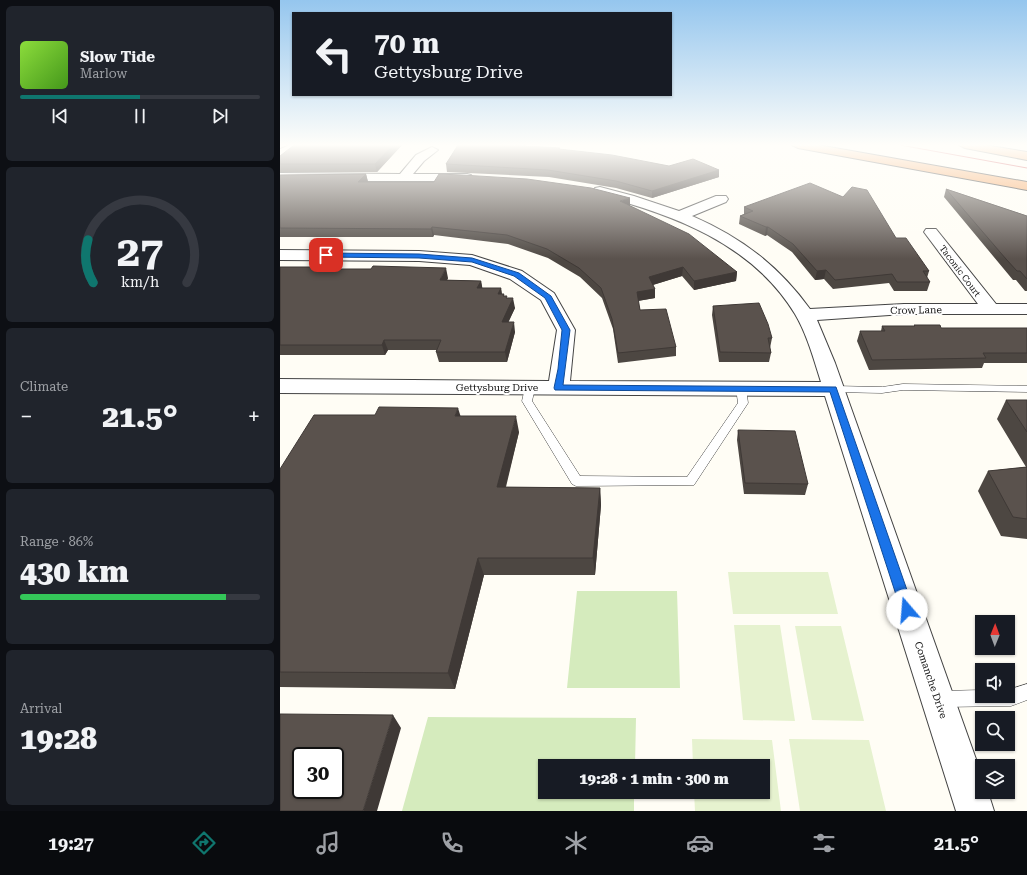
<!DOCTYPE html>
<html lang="en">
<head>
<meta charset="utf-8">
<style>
	body { margin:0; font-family:"Roboto Serif",serif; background:#20242c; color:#f1f3f6; height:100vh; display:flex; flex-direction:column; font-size:15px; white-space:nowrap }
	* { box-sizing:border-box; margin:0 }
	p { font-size:13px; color:#9ea1a6 }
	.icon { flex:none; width:22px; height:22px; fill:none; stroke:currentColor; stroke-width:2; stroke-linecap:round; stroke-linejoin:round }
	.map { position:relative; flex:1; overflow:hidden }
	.side { display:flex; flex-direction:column; gap:6px; padding:6px; background:#0d0f14; width:280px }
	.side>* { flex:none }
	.top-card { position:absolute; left:12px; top:12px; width:380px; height:84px; border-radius:0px; box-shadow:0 1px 3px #0004; background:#171b24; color:#f1f3f6; overflow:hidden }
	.needle { width:26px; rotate:1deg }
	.buttons { position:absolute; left:695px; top:615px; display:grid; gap:8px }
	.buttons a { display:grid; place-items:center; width:40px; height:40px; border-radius:0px; background:#171b24; box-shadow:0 1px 3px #0004; font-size:20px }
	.speed { position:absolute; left:12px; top:747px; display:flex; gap:8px; font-size:20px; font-weight:700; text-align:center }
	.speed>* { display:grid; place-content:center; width:52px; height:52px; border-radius:50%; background:#171b24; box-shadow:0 1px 3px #0004; line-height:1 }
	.speed .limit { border:2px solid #111; border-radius:6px; background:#fff; color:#111 }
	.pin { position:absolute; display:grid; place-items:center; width:34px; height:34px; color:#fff; margin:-17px; border-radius:8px; box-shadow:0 2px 6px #0006 }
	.me { position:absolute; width:44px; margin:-22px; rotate:342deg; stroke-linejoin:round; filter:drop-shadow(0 0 3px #0008) }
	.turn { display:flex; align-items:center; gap:14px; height:84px; padding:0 16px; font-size:18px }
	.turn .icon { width:52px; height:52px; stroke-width:2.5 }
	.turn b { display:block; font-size:28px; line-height:34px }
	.big { font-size:30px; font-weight:800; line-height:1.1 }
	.side .card { flex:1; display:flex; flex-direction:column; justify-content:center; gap:6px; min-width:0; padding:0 14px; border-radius:6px; background:#20242c }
	.side .dial { align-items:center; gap:0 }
	.dial svg { height:104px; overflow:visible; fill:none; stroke:#363941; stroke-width:7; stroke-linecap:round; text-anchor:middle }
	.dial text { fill:#f1f3f6; stroke:none }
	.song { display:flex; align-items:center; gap:12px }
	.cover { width:48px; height:48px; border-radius:6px; background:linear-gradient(135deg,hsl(90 70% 55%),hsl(100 70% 35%)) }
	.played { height:4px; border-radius:2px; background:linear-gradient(90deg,#0f766e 50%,#363941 50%) }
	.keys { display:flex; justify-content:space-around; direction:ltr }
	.heat { display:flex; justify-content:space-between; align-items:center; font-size:22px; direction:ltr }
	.charge { height:6px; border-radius:3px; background:linear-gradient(90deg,#34c759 86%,#363941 0) }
	.trip { position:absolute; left:258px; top:759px; width:232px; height:40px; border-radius:0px; background:#171b24; box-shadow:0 1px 3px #0004; font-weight:800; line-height:40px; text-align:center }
	.dock { display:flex; height:64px; justify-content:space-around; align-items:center; background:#090b0e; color:#9ea1a6 }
	.dock .icon { width:28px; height:28px }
	.dock .current { color:#0f766e }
	.dock b { font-size:18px; color:#f1f3f6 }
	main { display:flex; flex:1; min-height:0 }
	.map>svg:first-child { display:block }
</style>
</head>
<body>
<main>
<section class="side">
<div class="card">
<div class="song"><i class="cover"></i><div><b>Slow Tide</b><p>Marlow</p></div></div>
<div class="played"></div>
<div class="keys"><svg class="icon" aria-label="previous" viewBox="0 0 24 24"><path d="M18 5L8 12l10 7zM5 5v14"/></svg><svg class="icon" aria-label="pause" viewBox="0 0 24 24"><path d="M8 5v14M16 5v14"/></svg><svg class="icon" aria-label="next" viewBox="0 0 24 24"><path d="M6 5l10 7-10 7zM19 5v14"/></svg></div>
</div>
<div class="card dial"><svg viewBox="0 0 100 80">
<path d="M14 69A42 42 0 1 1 86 69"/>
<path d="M14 69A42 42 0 0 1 10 36" stroke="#0f766e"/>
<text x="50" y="56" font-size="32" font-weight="700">27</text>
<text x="50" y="72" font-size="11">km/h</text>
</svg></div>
<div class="card"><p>Climate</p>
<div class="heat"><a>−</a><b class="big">21.5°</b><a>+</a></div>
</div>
<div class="card"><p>Range · 86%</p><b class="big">430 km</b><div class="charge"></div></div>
<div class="card"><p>Arrival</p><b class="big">19:28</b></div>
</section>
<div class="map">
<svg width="747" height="811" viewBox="0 0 747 811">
	<rect width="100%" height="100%" fill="#fffdf5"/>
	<path fill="#d5ebbd" d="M297,591H397L400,688H287Z
		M148,717L356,718L355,766H265V792H354V811H122Z"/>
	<path fill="#e6f2cf" d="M448,572H548L558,614H453Z
		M454,625H500L515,721L463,720Z
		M515,626H561L584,721L532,720Z
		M412,739L492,740L501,811H415L414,792H483V766H413Z
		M509,739L589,740L606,811H520Z"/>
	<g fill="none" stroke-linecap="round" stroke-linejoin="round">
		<g stroke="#444" stroke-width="1">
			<path id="service" d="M623,384L747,386V392L623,390L602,393L553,392L548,389L553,386L602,387Z
				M250,385L255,388L252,401L300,476L407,477L458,403L456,388L457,386L461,385L466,388L468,403L414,485L296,486L292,484L242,401L245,388Z
				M747,684V700L731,706L660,707L654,705L652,699L654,693L660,691L702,690V696H728V690Z"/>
		</g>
		<g stroke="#444" stroke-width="2">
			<path id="minor" d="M0,145H7L0,148Z
				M152,147L158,150L144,161L133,174H187L191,175L193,178L191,181H0V173L120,174L136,155Z
				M320,187L354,196L399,211L436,196H446L448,199L446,202L412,216C462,238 498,265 530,309L624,304H698L644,232L646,229H656L716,304H747V314H624L537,320L555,363L702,776V792H708L714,811H676L545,396L0,393V379L269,381L277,330L261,300L230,279L190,265L139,261L0,260V250L139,251L192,255L242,271L274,293L295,330L290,381L541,382C534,360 527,334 515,314C472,243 392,214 315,194L313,191L315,188Z"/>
		</g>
		<g stroke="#222" stroke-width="2">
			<path id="motorway" d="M512,145H538L747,182V190L518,148Z
				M679,145H705L747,152V160L685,148Z"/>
		</g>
		<use href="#service" fill="#fff" fill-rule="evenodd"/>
		<use href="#minor" fill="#fff" fill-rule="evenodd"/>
		<use href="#motorway" fill="#f5a25d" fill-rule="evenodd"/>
		<path stroke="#c4262e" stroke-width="1" d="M620,145L747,168"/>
	</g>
	<path fill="#4d4742" d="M122,145L97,172H0V156Z
		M280,148V149L389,166L439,170V177L372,198L336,188L269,177L167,172L166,164Z
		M86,174L88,182H87L350,206L457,272L456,281L414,290L402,276L373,285L375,298L358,301L360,310L396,347V356L338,363L333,329L322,298L300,277L268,258L228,244L154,235L153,237H0V175Z
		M666,189L747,216V291H745L736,280H733L664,197Z
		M464,207L616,238L649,271L647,278L650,282L647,291H614L609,283L553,289L544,279L535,280L512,252L487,235L485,236L459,224L460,216L464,214Z
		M0,267H44L45,269L168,278L167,280L201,281L202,288H221L222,294L227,298L235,308L228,322L235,332L227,362H159L156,352V350H108L105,355H0Z
		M433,306L492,338L490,348L491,353L489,362H439L432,315Z
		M634,325L661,328H747V363H704L702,368L589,370L577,341L580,331H601L602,326H634Z
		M726,400H747V539L721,536L698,491L708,471L746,467L717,419Z
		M95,415L180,416L239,432L226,487L320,488L321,505L315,575H204L175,689L0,687V469Z
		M458,430L528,484L525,495L464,494L457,440Z"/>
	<path fill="#3f3936" d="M113,145H122L97,172L95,164Z
		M439,170V177L372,198V191Z
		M86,174L88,182L80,190L78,182Z
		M350,198V206L340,201Z
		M152,227L154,235L153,237L151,229Z
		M486,227H488L487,235L485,236Z
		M403,267L402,276L369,286V277Z
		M166,268L168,278L163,289L160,280Z
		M546,270L544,279L535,280L537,271Z
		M457,272L456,281L414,290V281Z
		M201,281L203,291L197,288Z
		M221,288L222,298L218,294Z
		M375,289V298L357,301V292Z
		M233,298L235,308L224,332L222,322Z
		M234,322L235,332L227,362L225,352Z
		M104,340L108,350L105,355L102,345Z
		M178,408L183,424L175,416Z
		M236,416L239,432L221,504L217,487Z
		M320,488L321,505L315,575L313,558Z
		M198,558L204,575L175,689L168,673Z
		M113,715L121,728L97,811H83Z"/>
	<path fill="#5a524d" stroke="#3f3936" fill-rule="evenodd" d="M14,145H113L95,164H0V156Z
		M178,145H230L280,148L279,149L332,155L389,166L413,159L439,170L372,191L336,181L268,170L166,164Z
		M86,174L78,182H154L159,174L182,175L247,179L311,188L350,198L340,201L409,234L457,272L414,281L403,267L369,277L375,289L357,292L360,310L386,309L396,347L338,353L332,319L321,288L299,268L267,249L227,235L152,227L151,229L0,228V175Z
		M530,183L563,197L572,187L587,190L616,238H626L649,271H643L650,282H617L612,274L555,280L546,270L537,271L513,244L488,227H486L460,216L473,211L464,207Z
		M666,189L747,216V279L740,271H737L726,259Z
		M93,266L166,268L160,280L201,281L197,288H221L218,294H224L223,296H227L226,298H233L222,322H234L225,352H156L161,340H104L102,345H0V267H44L42,269H91Z
		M479,303L488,324L492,338H488L491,353L440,352L433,306Z
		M634,325H660L661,328H747V353H703L706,358L592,360L580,331H605L602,326H635Z
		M726,400H747V432Z
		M99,407L178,408L175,416H236L217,487L320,488L313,558H198L168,673L0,672V469L34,415H95Z
		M458,430L515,431L528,484L465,483Z
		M747,467V519L733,517L708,471Z
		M0,714L113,715L83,811H0ZM21,756H55V790H21Z"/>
	<linearGradient id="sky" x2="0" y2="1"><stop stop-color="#95c6ee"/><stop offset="0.56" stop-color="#fffefa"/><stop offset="1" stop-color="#fffefa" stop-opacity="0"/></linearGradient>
	<rect width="747" height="259" fill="url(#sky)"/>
	<path fill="#1a73e8" stroke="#114b97" d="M46,253L139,254L192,258L239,273L271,296L290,330L283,385L556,387L634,610L632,614L627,616L623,614L621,610L550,392L275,390L274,388L278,369L282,330L265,298L234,276L192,262L139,258L44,257V254Z"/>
	<g text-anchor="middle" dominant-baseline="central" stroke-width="4" stroke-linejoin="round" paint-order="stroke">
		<g font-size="9" fill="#111" stroke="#fff">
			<text transform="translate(680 271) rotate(53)">Taconic Court</text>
		</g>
		<g font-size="10" fill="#111" stroke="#fff">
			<text transform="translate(636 310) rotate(-1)">Crow Lane</text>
			<text x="217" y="387">Gettysburg Drive</text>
			<text transform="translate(651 680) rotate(71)">Comanche Drive</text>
		</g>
	</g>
</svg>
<div class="buttons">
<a><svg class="needle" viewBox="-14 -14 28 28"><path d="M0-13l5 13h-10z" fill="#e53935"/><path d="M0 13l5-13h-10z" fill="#9ea1a6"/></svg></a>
<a><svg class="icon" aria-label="sound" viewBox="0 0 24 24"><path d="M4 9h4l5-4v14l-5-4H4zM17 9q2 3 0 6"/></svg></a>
<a><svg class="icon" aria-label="search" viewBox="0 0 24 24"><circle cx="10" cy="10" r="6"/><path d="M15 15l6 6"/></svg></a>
<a><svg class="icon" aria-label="layers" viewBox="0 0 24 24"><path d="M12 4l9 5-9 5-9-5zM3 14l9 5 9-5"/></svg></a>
</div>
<div class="speed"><div class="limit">30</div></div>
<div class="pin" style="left:46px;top:255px;background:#d93025"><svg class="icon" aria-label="arrive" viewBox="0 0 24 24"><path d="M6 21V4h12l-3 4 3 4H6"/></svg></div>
<svg class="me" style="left:627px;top:610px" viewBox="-20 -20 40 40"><circle r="19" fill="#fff"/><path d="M0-13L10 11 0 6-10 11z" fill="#1a73e8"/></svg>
<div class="trip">19:28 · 1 min · 300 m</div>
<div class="top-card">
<div class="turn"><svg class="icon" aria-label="left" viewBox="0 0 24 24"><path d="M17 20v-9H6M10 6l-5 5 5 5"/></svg><div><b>70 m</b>Gettysburg Drive</div></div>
</div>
</div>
</main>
<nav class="dock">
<b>19:27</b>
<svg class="icon current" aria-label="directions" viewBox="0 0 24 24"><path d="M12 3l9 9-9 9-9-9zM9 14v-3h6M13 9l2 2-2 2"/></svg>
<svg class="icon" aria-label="music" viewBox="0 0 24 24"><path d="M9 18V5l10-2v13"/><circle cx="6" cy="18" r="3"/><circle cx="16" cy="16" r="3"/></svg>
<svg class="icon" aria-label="phone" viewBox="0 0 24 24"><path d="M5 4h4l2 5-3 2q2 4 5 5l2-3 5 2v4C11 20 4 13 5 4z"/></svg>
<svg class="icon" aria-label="climate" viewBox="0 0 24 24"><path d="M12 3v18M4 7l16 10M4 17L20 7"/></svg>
<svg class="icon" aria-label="car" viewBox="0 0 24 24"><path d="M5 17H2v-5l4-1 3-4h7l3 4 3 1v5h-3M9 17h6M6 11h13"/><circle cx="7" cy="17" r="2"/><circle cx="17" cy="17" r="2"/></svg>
<svg class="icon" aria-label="filters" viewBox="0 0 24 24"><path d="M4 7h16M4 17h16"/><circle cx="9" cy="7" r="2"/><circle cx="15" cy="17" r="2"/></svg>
<b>21.5°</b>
</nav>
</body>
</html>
